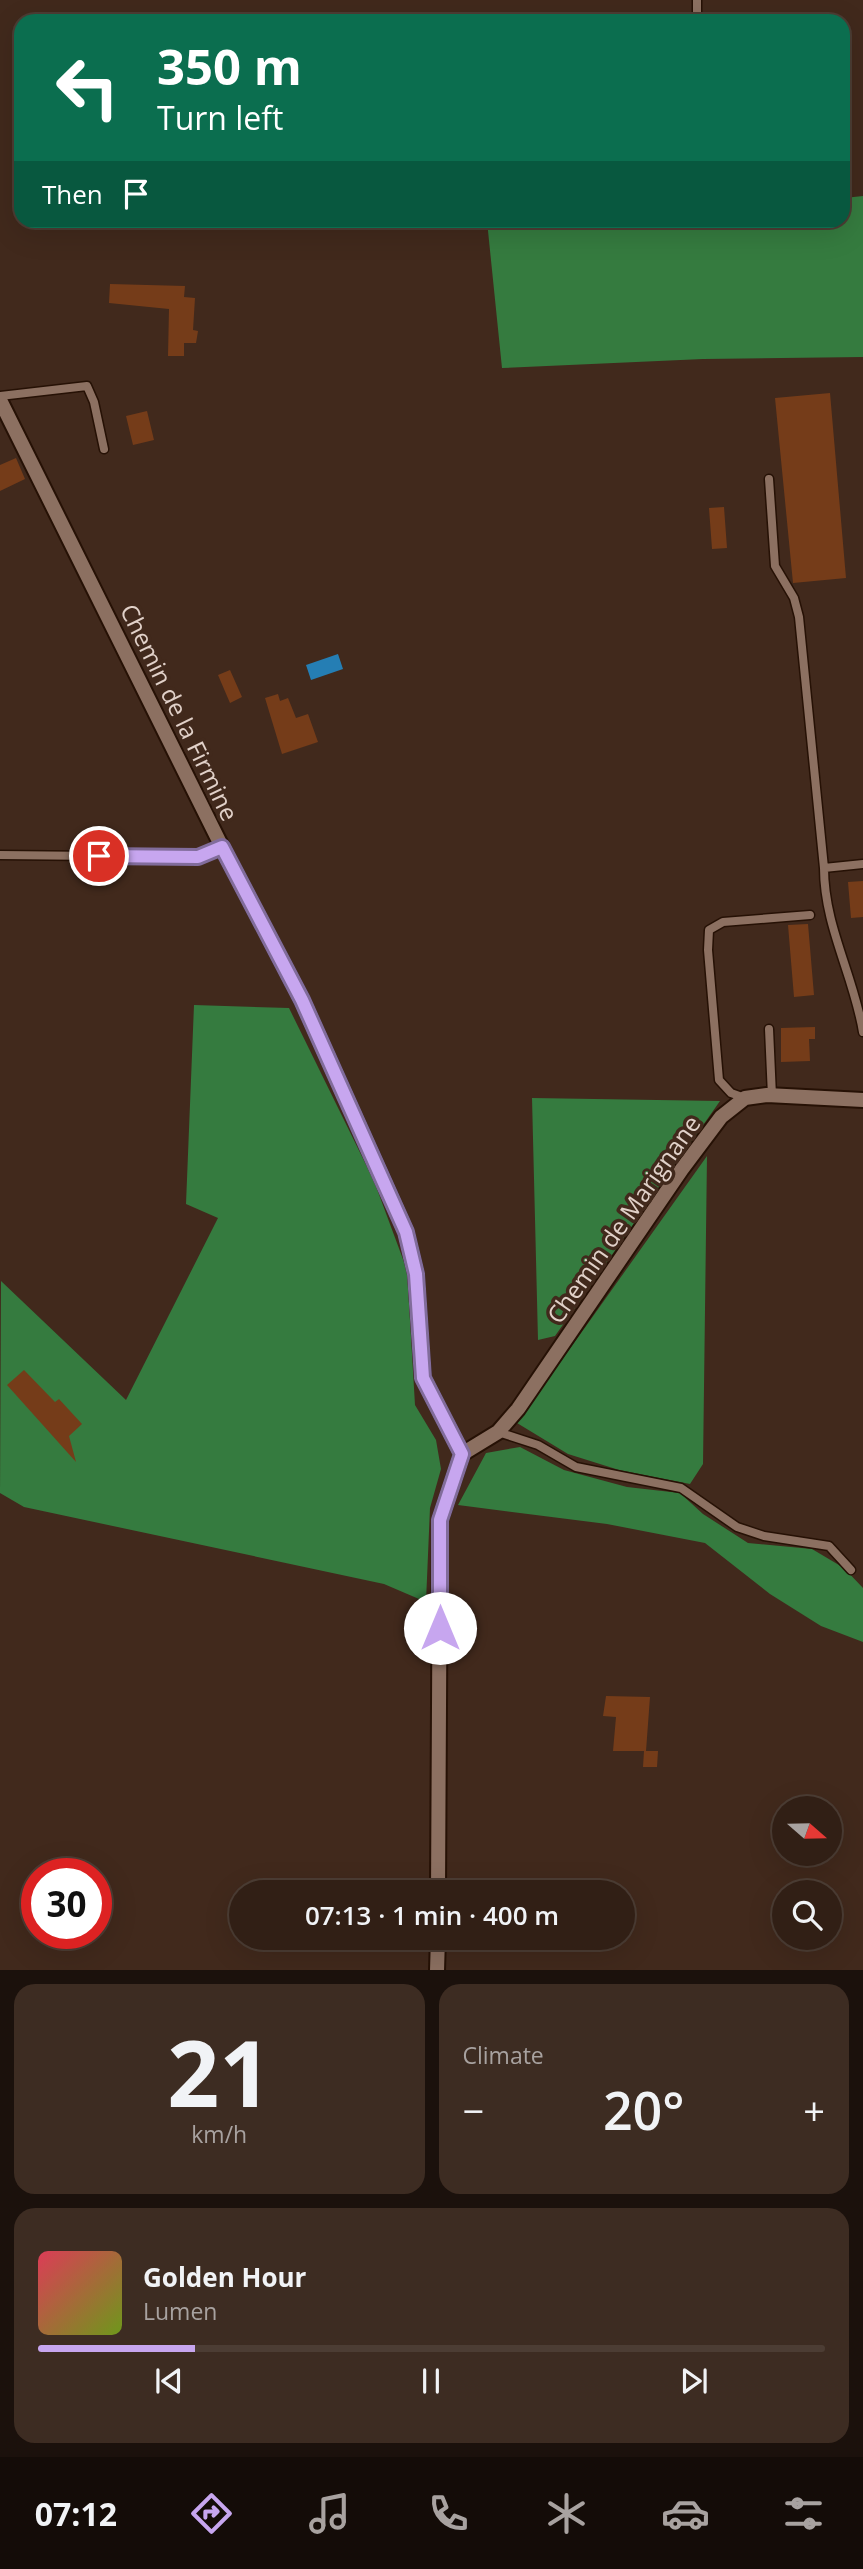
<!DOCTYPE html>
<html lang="en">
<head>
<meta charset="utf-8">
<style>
	body { margin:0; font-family:"Open Sans",sans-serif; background:#3d2c22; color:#f1f3f6; height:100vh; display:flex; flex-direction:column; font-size:26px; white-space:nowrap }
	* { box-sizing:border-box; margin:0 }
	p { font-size:23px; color:#a8a2a0 }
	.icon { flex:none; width:38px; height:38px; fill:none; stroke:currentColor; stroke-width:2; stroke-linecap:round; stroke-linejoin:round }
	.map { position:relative; height:1970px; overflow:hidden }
	.details { display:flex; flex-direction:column; gap:14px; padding:14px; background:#1b110c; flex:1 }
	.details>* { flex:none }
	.banner { position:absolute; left:14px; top:14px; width:836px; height:214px; border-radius:21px; box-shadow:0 7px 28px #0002,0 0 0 2px #4c3d34; background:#0b6e4f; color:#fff; overflow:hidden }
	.needle { width:46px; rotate:110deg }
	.tools { position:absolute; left:772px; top:1796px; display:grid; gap:14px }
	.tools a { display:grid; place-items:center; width:70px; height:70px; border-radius:50%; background:#311f15; box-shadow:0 7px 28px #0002,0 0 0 2px #4c3d34; font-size:35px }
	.speed { position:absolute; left:21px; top:1858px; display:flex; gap:14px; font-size:35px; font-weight:700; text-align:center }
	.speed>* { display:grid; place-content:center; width:91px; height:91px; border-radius:50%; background:#311f15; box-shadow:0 7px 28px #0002,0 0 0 2px #4c3d34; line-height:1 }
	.speed .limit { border:10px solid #d22; background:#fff; color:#111 }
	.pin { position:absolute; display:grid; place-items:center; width:60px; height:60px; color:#fff; margin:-30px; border:4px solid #fff; border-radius:50%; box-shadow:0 2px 7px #0007 }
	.me { position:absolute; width:77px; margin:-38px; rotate:0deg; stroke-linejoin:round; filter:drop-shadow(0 0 5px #0008) }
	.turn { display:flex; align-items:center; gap:24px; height:147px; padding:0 28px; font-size:32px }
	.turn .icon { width:91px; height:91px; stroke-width:2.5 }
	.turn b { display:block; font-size:49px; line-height:60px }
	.then { display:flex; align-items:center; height:66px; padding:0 28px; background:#0003; gap:14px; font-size:26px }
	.big { font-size:52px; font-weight:600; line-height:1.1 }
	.details .card { flex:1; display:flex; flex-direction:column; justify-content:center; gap:10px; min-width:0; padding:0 24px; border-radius:21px; background:#3d2c22 }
	.details .dial { align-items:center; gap:0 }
	.dial b { font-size:91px; line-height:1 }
	.song { display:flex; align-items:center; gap:21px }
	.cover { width:84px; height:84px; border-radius:10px; background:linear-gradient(135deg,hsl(350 70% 55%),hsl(80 70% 35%)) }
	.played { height:7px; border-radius:4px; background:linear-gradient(90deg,#c7a6ef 20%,#4c3d34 20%) }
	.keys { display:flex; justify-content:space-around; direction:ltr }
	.heat { display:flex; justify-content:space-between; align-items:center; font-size:38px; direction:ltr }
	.details .tiles { flex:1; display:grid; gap:14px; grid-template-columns:1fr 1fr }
	.card:last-child { grid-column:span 2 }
	.trip { position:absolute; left:229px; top:1880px; width:406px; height:70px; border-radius:35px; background:#311f15; box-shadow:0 7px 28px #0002,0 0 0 2px #4c3d34; font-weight:600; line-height:70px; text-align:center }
	.dock { display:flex; height:112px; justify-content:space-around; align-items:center; background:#140c08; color:#a8a2a0 }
	.dock .icon { width:49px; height:49px }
	.dock .selected { color:#c7a6ef }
	.dock b { font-size:32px; color:#f1f3f6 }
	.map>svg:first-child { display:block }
</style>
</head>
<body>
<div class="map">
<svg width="863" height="1971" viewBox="0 0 863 1971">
	<rect width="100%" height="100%" fill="#41291c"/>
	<path fill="#357b3f" d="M863,196V357L703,359L502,368L487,221H504L506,228L586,220H844V198Z
		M194,1005L289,1008L374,1181L407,1270L415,1405L436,1440L441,1469L430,1508L426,1602L384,1584L24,1507L0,1493L1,1281L126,1400L218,1218L186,1204Z
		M532,1098L720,1101L555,1336L538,1340Z
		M707,1156L703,1464L690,1484L619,1470L568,1454L517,1423Z
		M520,1447L564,1470L627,1487L680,1493L703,1514L748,1543L812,1549L844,1568L863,1588V1642L821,1626L770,1594L705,1543L607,1524L458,1505L486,1453Z"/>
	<path fill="#257eb4" d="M338,654L343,669L311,680L306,665Z"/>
	<path fill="#753c19" d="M110,284L185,286L184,297L195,298L193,330L198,331L196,343H184V356H168L169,309L109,303Z
		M830,393L846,578L793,583L775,398Z
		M147,411L154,440L133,445L126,416Z
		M16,458L25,479L0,491V465Z
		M724,507L727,548L712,549L709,508Z
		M230,670L242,697L230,703L218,675Z
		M278,694L280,701L288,698L296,718L308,714L318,742L282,754L265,698Z
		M863,881V917L851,918L848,882Z
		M808,924L814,995L794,997L788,925Z
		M815,1027V1039H809L810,1061L781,1062V1028Z
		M24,1370L55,1402L59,1399L82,1424L69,1436L76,1462L7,1385Z
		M606,1696L650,1697L646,1751H613L616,1717L603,1716Z
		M644,1751H658L657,1767H643Z"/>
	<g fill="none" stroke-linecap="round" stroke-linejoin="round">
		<g stroke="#261105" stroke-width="11">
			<path id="lane" d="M697,21V0
				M0,396L87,386L94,402L104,449
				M769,479L775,566L794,598L799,617L824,868
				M0,855L198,857L222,847
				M863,864L824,868C824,926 854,976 863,1032
				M769,1029L772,1096
				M745,1098L731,1093L719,1080L708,950L709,930L723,922L810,915
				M498,1432L538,1445L576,1467L681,1488L737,1527L764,1536L829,1546L851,1570"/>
		</g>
		<g stroke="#261105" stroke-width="18">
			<path id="street" d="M0,400L222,847L302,1000L390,1196L406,1232L416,1274L423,1378L462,1454L440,1520L438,1892
				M462,1454L498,1432L518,1409L682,1169L721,1117L745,1098L767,1095L863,1100
				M437,1971L438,1937"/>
		</g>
		<use href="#lane" stroke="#8c7061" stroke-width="8"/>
		<use href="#street" stroke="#8c7061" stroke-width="14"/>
	</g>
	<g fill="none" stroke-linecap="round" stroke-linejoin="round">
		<g stroke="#816c9b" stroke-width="18">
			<path id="route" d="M99,856L198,857L222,847L302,1000L406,1232L416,1274L423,1378L462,1454L440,1520V1628"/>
		</g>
		<use href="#route" stroke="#c7a6ef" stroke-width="12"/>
	</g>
	<g text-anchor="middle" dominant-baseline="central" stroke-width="7" stroke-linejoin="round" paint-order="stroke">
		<g font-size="24" fill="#e1d1c9" stroke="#41291c">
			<text transform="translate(180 712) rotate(64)">Chemin de la Firmine</text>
			<text transform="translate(623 1219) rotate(-55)">Chemin de Marignane</text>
		</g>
	</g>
</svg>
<div class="tools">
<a><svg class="needle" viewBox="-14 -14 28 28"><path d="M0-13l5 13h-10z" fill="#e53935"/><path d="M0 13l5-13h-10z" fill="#a8a2a0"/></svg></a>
<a><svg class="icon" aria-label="search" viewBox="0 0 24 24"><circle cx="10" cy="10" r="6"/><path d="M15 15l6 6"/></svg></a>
</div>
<div class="speed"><div class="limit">30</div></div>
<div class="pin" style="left:99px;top:856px;background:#d93025"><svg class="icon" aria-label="arrive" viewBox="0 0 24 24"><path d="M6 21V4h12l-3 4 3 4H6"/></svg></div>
<svg class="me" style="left:440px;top:1628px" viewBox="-20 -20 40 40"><circle r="19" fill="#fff"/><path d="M0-13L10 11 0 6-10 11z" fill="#c7a6ef"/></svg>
<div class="trip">07:13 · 1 min · 400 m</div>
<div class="banner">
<div class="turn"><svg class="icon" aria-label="left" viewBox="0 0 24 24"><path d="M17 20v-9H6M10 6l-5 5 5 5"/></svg><div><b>350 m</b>Turn left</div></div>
<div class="then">Then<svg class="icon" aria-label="arrive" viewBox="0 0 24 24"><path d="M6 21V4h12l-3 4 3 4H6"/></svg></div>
</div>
</div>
<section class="details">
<div class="tiles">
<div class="card dial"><b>21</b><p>km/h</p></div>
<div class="card"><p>Climate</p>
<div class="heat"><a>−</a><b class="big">20°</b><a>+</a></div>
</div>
<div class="card">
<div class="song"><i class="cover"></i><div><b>Golden Hour</b><p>Lumen</p></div></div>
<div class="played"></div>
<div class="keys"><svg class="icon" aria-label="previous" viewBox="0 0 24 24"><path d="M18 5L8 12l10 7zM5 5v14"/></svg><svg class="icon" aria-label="pause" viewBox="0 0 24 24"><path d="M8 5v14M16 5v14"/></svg><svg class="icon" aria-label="next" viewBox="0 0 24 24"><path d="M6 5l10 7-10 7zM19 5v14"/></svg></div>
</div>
</div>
</section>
<nav class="dock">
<b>07:12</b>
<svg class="icon selected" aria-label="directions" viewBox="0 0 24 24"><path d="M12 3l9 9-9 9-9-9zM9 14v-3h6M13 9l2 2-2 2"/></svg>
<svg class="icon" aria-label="music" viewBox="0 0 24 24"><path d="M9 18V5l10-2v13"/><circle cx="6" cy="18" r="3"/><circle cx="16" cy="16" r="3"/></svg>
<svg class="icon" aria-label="phone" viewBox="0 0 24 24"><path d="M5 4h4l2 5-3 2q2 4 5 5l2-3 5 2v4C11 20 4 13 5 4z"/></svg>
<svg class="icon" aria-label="climate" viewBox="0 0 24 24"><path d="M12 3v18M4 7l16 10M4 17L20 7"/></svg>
<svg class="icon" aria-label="car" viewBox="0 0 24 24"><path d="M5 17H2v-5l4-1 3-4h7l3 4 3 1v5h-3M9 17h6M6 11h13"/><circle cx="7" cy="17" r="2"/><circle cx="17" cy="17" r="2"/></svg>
<svg class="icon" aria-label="filters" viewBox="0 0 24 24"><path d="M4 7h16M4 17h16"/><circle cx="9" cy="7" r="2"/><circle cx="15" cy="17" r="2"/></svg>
</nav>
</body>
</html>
